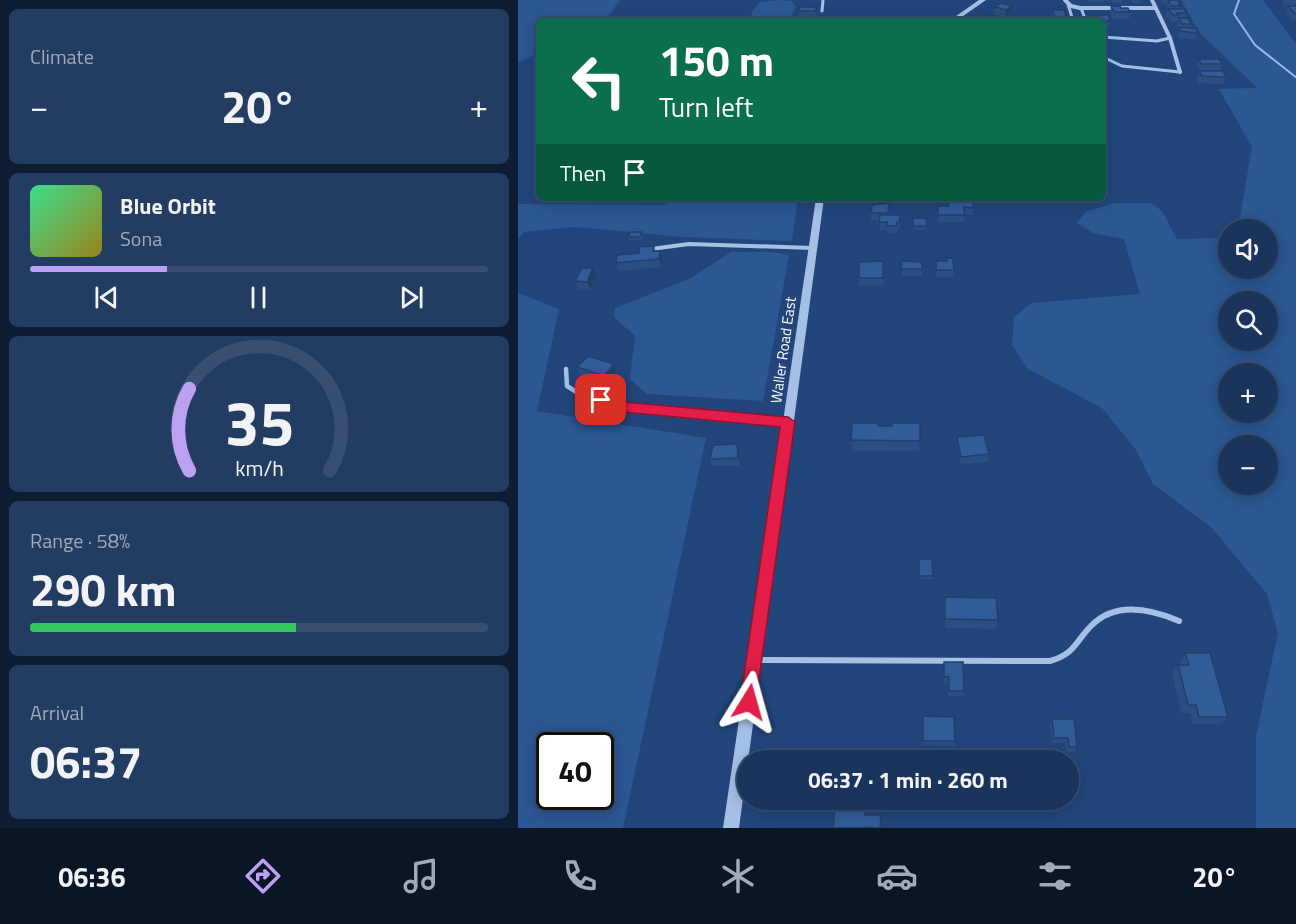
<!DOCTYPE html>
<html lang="en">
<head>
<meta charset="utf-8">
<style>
	body { margin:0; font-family:"Titillium Web",sans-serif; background:#233c62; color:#f1f3f6; height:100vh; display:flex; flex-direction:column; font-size:22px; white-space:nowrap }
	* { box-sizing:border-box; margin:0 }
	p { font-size:20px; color:#9faabb }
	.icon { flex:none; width:33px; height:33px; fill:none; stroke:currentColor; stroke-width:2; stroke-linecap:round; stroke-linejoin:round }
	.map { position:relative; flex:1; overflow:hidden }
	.panel { display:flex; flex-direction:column; gap:9px; padding:9px; background:#0e1d33; width:518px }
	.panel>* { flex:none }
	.guide { position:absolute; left:18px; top:18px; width:570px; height:183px; border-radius:9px; box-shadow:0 3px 15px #0003,0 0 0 2px #384f72; background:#0b6e4f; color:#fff; overflow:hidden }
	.buttons { position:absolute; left:700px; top:219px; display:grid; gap:12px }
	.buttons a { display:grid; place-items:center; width:60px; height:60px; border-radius:50%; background:#1a345c; box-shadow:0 3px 15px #0003,0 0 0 2px #384f72; font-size:30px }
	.speed { position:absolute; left:18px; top:732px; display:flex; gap:12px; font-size:30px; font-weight:700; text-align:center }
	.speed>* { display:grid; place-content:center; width:78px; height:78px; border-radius:50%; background:#1a345c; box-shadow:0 3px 15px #0003,0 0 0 2px #384f72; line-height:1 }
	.speed .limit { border:3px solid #111; border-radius:9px; background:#fff; color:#111 }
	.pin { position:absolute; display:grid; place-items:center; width:51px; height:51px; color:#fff; margin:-26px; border-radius:12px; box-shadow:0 3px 9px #0006 }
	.me { position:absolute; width:66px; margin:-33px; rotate:8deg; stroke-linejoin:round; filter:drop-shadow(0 0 4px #0008) }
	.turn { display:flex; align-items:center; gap:21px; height:126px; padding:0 24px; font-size:27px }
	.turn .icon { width:78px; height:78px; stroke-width:2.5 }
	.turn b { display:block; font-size:42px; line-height:51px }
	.then { display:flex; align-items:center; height:57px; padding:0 24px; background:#0003; gap:12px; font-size:22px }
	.big { font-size:45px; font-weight:700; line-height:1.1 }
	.panel .card { flex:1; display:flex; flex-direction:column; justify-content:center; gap:9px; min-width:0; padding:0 21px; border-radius:9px; background:#233c62 }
	.panel .dial { align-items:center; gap:0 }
	.dial svg { height:156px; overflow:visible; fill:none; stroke:#384f72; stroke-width:7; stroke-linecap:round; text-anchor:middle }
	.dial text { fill:#f1f3f6; stroke:none }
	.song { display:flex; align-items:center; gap:18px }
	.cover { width:72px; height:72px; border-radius:9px; background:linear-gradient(135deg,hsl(150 70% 55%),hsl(50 70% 35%)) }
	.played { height:6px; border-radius:3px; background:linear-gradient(90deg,#bca0f2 30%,#384f72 30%) }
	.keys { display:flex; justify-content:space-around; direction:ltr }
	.heat { display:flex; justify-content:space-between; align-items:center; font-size:33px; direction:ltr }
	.charge { height:9px; border-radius:4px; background:linear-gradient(90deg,#34c759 58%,#384f72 0) }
	.trip { position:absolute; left:219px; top:750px; width:342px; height:60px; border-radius:30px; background:#1a345c; box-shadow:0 3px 15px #0003,0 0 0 2px #384f72; font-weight:700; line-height:60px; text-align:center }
	.menu { display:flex; height:96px; justify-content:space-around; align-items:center; background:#0a1525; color:#9faabb }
	.menu .icon { width:42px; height:42px }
	.menu .on { color:#bca0f2 }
	.menu b { font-size:27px; color:#f1f3f6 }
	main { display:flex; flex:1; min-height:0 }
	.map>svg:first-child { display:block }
</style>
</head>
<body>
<main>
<section class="panel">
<div class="card"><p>Climate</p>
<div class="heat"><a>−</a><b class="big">20°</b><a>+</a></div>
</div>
<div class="card">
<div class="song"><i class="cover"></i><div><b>Blue Orbit</b><p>Sona</p></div></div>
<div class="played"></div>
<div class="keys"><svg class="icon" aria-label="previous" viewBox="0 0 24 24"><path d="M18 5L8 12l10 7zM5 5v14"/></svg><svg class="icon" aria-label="pause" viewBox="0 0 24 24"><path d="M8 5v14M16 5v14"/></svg><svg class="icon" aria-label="next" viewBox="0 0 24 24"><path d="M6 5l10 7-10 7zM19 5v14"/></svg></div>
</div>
<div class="card dial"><svg viewBox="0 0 100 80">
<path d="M14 69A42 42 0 1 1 86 69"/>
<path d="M14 69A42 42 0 0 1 14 27" stroke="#bca0f2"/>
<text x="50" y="56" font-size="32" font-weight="700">35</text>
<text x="50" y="72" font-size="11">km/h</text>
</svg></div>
<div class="card"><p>Range · 58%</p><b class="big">290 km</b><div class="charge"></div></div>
<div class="card"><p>Arrival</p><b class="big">06:37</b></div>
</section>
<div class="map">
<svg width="779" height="828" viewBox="0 0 779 828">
	<rect width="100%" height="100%" fill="#22467b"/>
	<path fill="#2c5793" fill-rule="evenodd" d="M0,0H102L87,21H21V52L0,63Z
		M260,0L274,1L278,7L271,21H233L234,12L242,2Z
		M663,0H745L778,44V828H738V736L760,633L749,594L693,527L635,484L618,450L584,408L510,369L494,345L496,317L514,303L622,294L606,239L575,233L559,223L567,212L596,203H633L644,211L659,239L711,238V268H750V230L720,229L734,147L701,89L739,88L681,32ZM711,302H750V340H711ZM711,374H750V412H711ZM711,446H750V484H711Z
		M156,198H280L274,241L164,237L57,227L6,232L0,239V204L146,205Z
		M213,252H254L271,255L245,401L129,394L112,379L117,336L96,317L97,308L171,279Z
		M0,293L41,309L19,411L188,438L105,828H0ZM32,746H82V796H32Z"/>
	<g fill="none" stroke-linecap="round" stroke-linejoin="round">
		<path stroke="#98bae6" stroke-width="2" d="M721,0L716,14L737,45L779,78"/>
		<path stroke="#a4c0e5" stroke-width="3" d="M550,4L555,21
			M563,8L568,21
			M304,11L305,0
			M585,37L639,41L652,38
			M585,57L604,66L662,72"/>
		<path stroke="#a4c0e5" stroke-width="4" d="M133,249L171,244L295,248"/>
		<path stroke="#a4c0e5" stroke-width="4.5" d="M48,369L49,386L60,393L106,407L270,422"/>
		<path stroke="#a4c0e5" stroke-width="6" d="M239,660L532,661C557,654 557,642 573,626C597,601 633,609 661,621"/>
		<path stroke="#a4c0e5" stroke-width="4" d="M547,0L553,6L562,8H637
			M634,0L652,38L662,72"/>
		<path fill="#a4c0e5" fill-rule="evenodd" d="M461,0H468L438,21H431Z
			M298,198H306L221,828H205Z"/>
	</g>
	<path fill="#2b4f83" d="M570,0H586V2L572,3Z
		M593,0H604L603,3H594Z
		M613,0H623V3H614Z
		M642,0H660L662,6V9L669,13L667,18L674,24L673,28L679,33L678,39L660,38V34L661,29L659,25L660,20L659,22H653L648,16L650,9L649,7L650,4L643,3Z
		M765,0H779V20H773L768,13L770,7H768L764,3Z
		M483,3L493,12L487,17L476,14L477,7Z
		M593,6L603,8L612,12L611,19H595L592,13Z
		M298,7V18H281V11Z
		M534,10L548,16L547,20L559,21H535L533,17Z
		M578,15L592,21L591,28H585V21H577Z
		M681,59L704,64L702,71L681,70L679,66Z
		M681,71L708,77L705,84L681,83L679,78Z
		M430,200L455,208V215H447L446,222H420V206H430Z
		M371,203V215H382L381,230H379V234L369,233V230H362V220H353V213Z
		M395,218H408L409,230H395Z
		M125,236L123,240H111L110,237Z
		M136,246L137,251H142L144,258V267L101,271L98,263Z
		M365,261L366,285L341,286V278Z
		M384,261L404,262V276H384Z
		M418,261H429L436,270L435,277H418Z
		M78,276L72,289H61L57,281Z
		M59,367L99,371L89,383L62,375Z
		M402,423L401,451H334L333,440L360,426H374Z
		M439,437L471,454L470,462L443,464L439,444Z
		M221,451L222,466H194L192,459Z
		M401,559H414V579H401Z
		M427,597L480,620L478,629L427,628Z
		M667,653L710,717L703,724H674L672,713H663L654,673L660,665H662V662Z
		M426,662L446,691L445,696H430V683H426Z
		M405,716L437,741L436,746L405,745Z
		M534,719L559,747L557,752H548L547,743H534L532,724Z"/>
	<path fill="#23406a" d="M494,6L493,12L487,17L488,10Z
		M548,16L547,21H538V18Z
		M142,251L144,258V267L141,259Z
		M75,268L78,276L72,289L69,282Z
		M96,364L99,371L89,383L86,376Z
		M219,444L221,451L222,466L220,458Z"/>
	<path fill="#325c98" stroke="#23406a" stroke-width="1.5" d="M650,0H660L662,6H653Z
		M483,3L494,6L488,10L477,7Z
		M593,6H602L603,8H610L612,12H596Z
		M770,6H779V13H776Z
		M281,7H298V11H281Z
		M650,9H666L669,13H659L661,15H655Z
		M534,10H546L548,16L538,18Z
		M469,15L476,16L472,21H463Z
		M578,15H590L592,21H580Z
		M661,18H670L674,24H664Z
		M662,27L679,29V33L662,31Z
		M681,59H701L704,64H683Z
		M681,71H705L708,77L684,76Z
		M430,200L455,202V208L446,207L447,215H420V206H431Z
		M371,203L370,213H353L354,205Z
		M362,215H382L381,222H379L378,226H369V222H361Z
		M395,218H408L409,226H395Z
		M112,232H124L122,237H110Z
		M136,246L135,251H142L141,259L98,263L99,255L121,253V247Z
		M429,258H435L436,270H418V261H429Z
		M365,261V278H341V262Z
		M384,261L404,262V269H383Z
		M64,268H75L69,282L57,281Z
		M70,356L96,364L86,376L59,367Z
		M334,423H360V426H374V423H402V441L333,440Z
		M466,435L471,454L443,457L439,437Z
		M219,444L220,458L192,459L195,445Z
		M401,559H414L415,576H401Z
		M427,597L478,598L480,620L427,619Z
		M667,653H692L710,717H681L678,705H670L660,665H671Z
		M426,662H445L446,691H431V677H426Z
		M405,716L436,717L437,741H405Z
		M534,719H556L559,747H551L550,738H536Z
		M317,807H348L347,815H363L362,828L347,827V828H315Z"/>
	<path fill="#e11d48" stroke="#92132f" stroke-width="1.5" d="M83,395L106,402L270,417L277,422L237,708L231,711L224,708L222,702L262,427L106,412L78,404L76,400L78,397Z"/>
	<g text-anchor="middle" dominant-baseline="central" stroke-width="6" stroke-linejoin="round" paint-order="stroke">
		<g font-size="15" fill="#fff" stroke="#22467b">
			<text transform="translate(265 350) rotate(-82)">Waller Road East</text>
		</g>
	</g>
</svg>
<div class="buttons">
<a><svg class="icon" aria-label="sound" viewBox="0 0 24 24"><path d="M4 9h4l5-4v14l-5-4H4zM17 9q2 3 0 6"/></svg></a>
<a><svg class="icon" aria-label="search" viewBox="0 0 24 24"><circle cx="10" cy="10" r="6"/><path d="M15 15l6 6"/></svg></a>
<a>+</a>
<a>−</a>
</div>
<div class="speed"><div class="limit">40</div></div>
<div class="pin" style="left:83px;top:400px;background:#d93025"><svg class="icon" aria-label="arrive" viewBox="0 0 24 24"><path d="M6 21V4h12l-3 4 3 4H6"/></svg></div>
<svg class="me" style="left:231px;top:702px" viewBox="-20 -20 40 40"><path d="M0-17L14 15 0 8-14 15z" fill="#e11d48" stroke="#fff" stroke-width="4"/></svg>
<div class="trip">06:37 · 1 min · 260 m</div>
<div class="guide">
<div class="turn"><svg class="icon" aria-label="left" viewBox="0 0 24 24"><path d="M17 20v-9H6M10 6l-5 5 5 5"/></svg><div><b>150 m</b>Turn left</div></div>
<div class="then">Then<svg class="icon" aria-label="arrive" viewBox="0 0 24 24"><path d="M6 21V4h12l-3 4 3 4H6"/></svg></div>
</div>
</div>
</main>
<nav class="menu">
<b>06:36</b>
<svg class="icon on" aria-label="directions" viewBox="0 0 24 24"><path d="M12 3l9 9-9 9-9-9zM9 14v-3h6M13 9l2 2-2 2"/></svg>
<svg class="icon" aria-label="music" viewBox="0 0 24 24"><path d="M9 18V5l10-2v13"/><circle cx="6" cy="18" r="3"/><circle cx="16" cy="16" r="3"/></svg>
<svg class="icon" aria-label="phone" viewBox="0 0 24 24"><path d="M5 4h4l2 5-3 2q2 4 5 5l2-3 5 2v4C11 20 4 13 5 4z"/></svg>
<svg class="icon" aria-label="climate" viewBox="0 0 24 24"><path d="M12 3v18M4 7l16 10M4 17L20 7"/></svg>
<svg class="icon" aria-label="car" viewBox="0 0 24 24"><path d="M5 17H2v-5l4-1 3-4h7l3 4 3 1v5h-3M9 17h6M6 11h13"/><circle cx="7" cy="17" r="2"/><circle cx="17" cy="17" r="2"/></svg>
<svg class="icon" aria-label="filters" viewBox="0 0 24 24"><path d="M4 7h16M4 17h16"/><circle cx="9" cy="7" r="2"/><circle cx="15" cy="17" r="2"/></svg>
<b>20°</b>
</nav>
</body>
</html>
